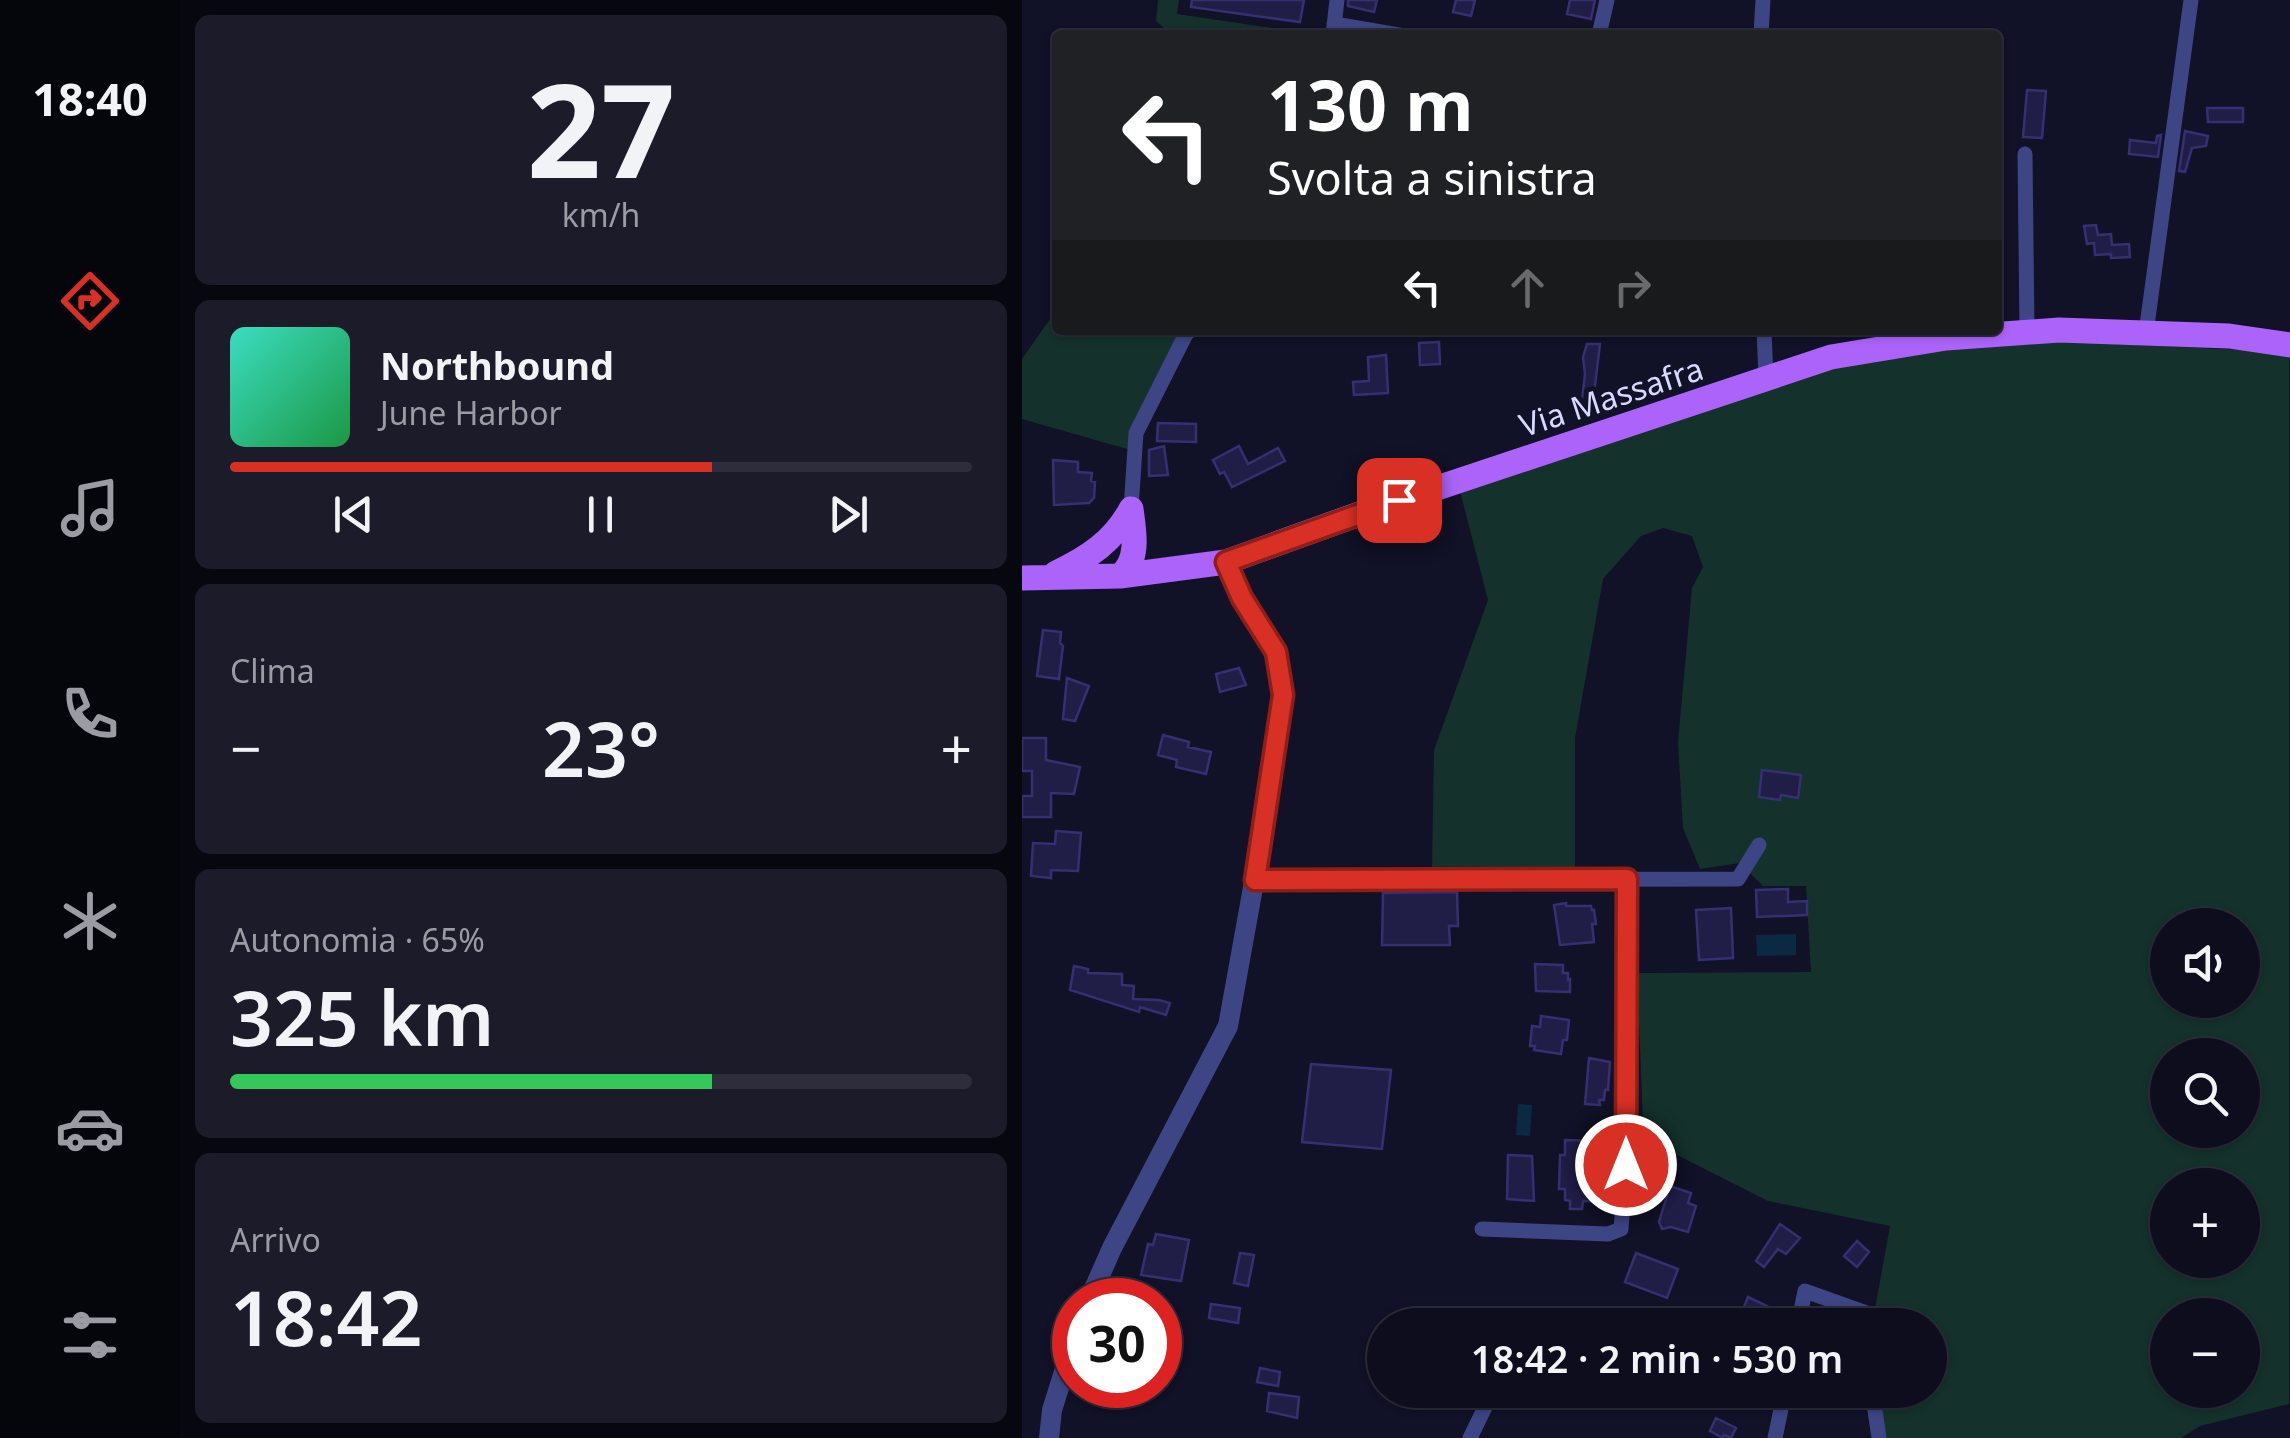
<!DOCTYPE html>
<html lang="it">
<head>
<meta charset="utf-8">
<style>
	body { margin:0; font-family:"Noto Sans",sans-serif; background:#1b1b2a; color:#f1f3f6; height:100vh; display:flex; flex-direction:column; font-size:38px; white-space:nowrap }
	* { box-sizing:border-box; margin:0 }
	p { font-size:32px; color:#9a9ca4 }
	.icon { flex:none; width:55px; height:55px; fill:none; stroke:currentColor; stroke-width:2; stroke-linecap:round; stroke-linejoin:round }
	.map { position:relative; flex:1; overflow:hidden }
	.sheet { display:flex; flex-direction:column; gap:15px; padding:15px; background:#070710; width:842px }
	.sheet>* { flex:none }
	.top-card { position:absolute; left:30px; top:30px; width:950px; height:305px; border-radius:10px; box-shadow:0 2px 8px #0004,0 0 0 2px #2d2d3b; background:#202124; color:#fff; overflow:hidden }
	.controls { position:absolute; left:1128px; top:908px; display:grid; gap:20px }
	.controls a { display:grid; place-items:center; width:110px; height:110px; border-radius:50%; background:#0d0d1d; box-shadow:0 2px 8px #0004,0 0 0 2px #2d2d3b; font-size:50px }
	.speed { position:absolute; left:30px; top:1278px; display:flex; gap:20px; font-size:50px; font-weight:700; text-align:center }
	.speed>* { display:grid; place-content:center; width:130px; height:130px; border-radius:50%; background:#0d0d1d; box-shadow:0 2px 8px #0004,0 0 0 2px #2d2d3b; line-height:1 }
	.speed .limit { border:15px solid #d22; background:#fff; color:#111 }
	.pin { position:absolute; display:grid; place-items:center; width:85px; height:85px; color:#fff; margin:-42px; border-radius:20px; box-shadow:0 5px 15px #0006 }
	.me { position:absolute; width:110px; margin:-55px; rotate:0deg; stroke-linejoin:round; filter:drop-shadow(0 0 8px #0008) }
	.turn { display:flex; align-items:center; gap:35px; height:210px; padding:0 50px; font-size:45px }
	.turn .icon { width:130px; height:130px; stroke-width:2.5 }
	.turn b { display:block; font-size:70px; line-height:85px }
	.lanes { display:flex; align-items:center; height:95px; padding:0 50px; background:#0003; justify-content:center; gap:50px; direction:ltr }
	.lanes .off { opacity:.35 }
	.big { font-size:75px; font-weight:600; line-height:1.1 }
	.sheet .tile { flex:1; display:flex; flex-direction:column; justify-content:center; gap:15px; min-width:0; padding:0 35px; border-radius:15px; background:#1b1b2a }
	.sheet .dial { align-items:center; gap:0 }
	.dial b { font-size:130px; line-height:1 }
	.song { display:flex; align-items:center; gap:30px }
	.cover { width:120px; height:120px; border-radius:15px; background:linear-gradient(135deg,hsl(170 70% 55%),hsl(140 70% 35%)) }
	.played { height:10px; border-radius:5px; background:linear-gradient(90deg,#d93025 65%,#2d2d3b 65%) }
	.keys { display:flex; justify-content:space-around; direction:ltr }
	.heat { display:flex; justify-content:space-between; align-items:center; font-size:55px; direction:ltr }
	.charge { height:15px; border-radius:8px; background:linear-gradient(90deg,#34c759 65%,#2d2d3b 0) }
	.trip { position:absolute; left:345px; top:1308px; width:580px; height:100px; border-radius:50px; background:#0d0d1d; box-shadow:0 2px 8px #0004,0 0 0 2px #2d2d3b; font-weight:600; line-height:100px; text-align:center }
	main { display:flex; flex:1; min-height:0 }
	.dock { display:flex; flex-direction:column; width:180px; justify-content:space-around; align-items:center; background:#05050c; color:#9a9ca4 }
	.dock .icon { width:70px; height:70px }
	.dock .selected { color:#d93025 }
	.dock b { font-size:45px; color:#f1f3f6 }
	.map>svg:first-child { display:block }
</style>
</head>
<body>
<main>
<nav class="dock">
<b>18:40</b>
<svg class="icon selected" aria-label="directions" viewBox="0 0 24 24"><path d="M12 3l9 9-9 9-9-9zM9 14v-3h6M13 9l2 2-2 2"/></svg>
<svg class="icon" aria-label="music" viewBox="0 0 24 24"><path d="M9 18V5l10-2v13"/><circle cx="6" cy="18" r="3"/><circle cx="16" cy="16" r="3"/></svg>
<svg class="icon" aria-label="phone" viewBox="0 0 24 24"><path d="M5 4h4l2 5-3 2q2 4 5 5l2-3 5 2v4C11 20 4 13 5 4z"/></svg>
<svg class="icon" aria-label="climate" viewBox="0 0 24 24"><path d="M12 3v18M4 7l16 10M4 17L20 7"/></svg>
<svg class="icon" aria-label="car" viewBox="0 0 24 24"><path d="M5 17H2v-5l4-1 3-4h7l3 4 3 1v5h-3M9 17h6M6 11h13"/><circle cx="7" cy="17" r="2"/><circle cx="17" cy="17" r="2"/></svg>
<svg class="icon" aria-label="filters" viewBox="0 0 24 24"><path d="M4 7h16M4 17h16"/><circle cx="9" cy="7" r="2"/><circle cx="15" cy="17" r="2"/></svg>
</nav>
<section class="sheet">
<div class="tile dial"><b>27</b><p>km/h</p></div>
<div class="tile">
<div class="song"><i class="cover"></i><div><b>Northbound</b><p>June Harbor</p></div></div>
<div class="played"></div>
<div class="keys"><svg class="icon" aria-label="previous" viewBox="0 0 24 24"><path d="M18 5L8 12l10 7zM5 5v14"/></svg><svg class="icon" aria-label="pause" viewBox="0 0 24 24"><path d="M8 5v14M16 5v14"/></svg><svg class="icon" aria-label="next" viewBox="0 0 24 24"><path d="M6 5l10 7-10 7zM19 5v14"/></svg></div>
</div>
<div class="tile"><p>Clima</p>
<div class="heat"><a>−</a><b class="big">23°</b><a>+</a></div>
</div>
<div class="tile"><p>Autonomia · 65%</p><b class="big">325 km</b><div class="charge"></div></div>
<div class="tile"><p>Arrivo</p><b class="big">18:42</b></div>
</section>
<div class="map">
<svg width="1268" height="1438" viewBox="0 0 1268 1438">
	<rect width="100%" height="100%" fill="#111127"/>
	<path fill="#14312c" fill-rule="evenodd" d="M136,0H157L155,14L298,35H150L134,21Z
		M35,309V330H174L151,354L105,449L0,419V359Z
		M1027,341L1267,352V1404L1178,1426L1159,1438H855L848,1390H908V1325H850L868,1226L746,1201L653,1154L622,1148L615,973L789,972L784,886H741L718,863L678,869L661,828L656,742L670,588L681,567L670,536L641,528L619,536L581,579L553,738V871H410L412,750L466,600L438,491L753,383L877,352ZM1145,925H1220V1000H1145ZM1145,1055H1220V1130H1145ZM1145,1185H1220V1260H1145ZM1145,1315H1220V1390H1145Z"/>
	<path fill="#0c2944" d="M774,934V955L735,956L734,935Z
		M496,1104L510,1105L508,1136L494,1135Z"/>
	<path fill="#201d47" stroke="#343072" stroke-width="2.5" d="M170,0H282L278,22L169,7Z
		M326,0H355L352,12L326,6Z
		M434,0H453L449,16L431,12Z
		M548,0H573L569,19L545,14Z
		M1005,90L1024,91L1020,138L1001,137Z
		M1185,108H1221V122H1186Z
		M1163,131L1186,136L1184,146L1170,148L1163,172L1157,171Z
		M1139,135L1136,157L1107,154L1108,140L1134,143L1135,136Z
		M1074,225L1076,235L1089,234L1090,245L1107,244L1108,257L1089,258V254L1073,255L1072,243L1065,244L1062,226Z
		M417,342L418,364L398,365L397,343Z
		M565,344H578L571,402L560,400L563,374L561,357Z
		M364,355L366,393L332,395L331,382L347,381L346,357Z
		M136,423L174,424V442L135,441Z
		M142,446L146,475L127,476V450Z
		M217,446L226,464L256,448L263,461L210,487L202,472L198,474L191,460Z
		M31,460L56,462V472L70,473L69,481L73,482L72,498L67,503L32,505Z
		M21,630L39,632L38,643L41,646L37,679L15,676Z
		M217,668L224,685L198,692L194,674Z
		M45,678L67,686L53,721L41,719Z
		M141,735L167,742L166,747L189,752L184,774L154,767L155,760L136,755Z
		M0,738H24V760L58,767L52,794L29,793V817H0V796H10V771H0Z
		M740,770L779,775L776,798L759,795L758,800L737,797Z
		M34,831L59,833L56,871L29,870V878L9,876L11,843L33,844Z
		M766,889V902L785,901V915L735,917L734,890Z
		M435,892L436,926H427L428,945H360L361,893Z
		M544,903V906H569L570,910H572L574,924H570L572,942L538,945L532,905Z
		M709,908L711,958L677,960L674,910Z
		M513,964L541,965V973H546V980L548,979V992L514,991Z
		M52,966L66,969V973L100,974V985L112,986L111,999L137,1000L148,1003L144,1015L118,1007L117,1012L48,990Z
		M519,1016L547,1020L545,1040H541L539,1054L512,1050L513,1046H508L510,1026L518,1027Z
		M567,1058L588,1062L586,1090H583L582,1100H577L578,1105L563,1104Z
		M289,1064L369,1070L360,1149L280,1142Z
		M543,1140L579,1141L578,1162L565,1161L564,1184H578V1202L561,1201L560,1209H548V1201L543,1200V1189H537L538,1155H543Z
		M486,1155L510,1156L512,1201L485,1199Z
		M648,1186L669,1193L666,1203L674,1206L666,1232L649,1227L640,1229L637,1222Z
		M758,1224L778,1238L764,1254L756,1249L742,1267L734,1261Z
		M134,1234L167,1240L159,1281L119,1275L126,1244L131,1245Z
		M835,1241L847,1252L835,1267L822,1256Z
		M218,1253L232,1255L226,1286L212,1283Z
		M614,1253L656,1269L645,1298L603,1282Z
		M87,1289L115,1297V1300H82Z
		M726,1297L745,1306L740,1317L737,1316L733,1324L718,1317Z
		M189,1304L218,1308L216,1323L187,1318Z
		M238,1368L258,1372L256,1386L235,1382Z
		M79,1385H120L116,1398L79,1389Z
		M247,1393L277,1397L275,1418L245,1411Z
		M694,1418L714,1428L709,1438L702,1435L701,1438L688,1431Z"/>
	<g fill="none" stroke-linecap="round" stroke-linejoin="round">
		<path stroke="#3d4584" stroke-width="15" d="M312,24L377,35
			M311,35L315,0
			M577,35L585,0
			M739,35L741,0
			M1003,154L1005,332
			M742,330L744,378
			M1124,333L1169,0
			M109,509L114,433L164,334L169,330
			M233,880L716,879L737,845
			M460,1229L586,1234L599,1229L604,1165L605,879
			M473,1325H489
			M776,1325L783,1291L856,1317L855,1325
			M850,1390L857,1438
			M448,1438L467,1399L468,1390
			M753,1438L763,1390"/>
		<path stroke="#3d4584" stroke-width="20" d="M67,1300L90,1248L206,1026L234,871L261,695L254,652L220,598L204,562
			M27,1438L30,1410L52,1340"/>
		<path stroke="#ac63f9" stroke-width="25" d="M34,573C66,558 92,541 109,509
			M98,576C118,560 112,531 109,509
			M0,578L98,576L204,562L340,513L809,357L924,338L1037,330L1207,336L1268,345"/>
	</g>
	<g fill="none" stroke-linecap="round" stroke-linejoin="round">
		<g stroke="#8d1f18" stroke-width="25">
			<path id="route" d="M377,500L204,562L220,598L254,652L261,695L233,880L605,879L604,1165"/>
		</g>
		<use href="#route" stroke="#d93025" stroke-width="18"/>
	</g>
	<g text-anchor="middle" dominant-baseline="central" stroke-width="10" stroke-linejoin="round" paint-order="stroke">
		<g font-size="32" fill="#d8d9fe" stroke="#111127">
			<text transform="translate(589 396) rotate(-18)">Via Massafra</text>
		</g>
	</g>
</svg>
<div class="controls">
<a><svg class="icon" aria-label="sound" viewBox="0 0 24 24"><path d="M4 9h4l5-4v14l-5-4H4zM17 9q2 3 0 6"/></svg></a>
<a><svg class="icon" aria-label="search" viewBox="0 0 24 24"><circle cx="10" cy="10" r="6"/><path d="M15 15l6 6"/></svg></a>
<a>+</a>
<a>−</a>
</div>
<div class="speed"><div class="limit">30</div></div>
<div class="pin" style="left:377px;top:500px;background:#d93025"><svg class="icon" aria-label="arrive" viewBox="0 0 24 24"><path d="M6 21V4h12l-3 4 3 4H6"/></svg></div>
<svg class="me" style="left:604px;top:1165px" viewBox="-20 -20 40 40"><circle r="17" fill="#d93025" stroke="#fff" stroke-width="3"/><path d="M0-11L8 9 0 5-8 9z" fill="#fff"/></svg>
<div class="trip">18:42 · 2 min · 530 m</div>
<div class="top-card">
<div class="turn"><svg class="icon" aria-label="left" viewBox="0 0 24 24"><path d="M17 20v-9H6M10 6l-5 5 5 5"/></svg><div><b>130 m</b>Svolta a sinistra</div></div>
<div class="lanes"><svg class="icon" aria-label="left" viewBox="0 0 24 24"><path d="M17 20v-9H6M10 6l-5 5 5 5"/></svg><svg class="icon off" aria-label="ahead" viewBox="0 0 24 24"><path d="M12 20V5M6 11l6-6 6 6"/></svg><svg class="icon off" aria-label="right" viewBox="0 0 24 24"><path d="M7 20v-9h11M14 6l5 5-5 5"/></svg></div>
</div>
</div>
</main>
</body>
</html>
